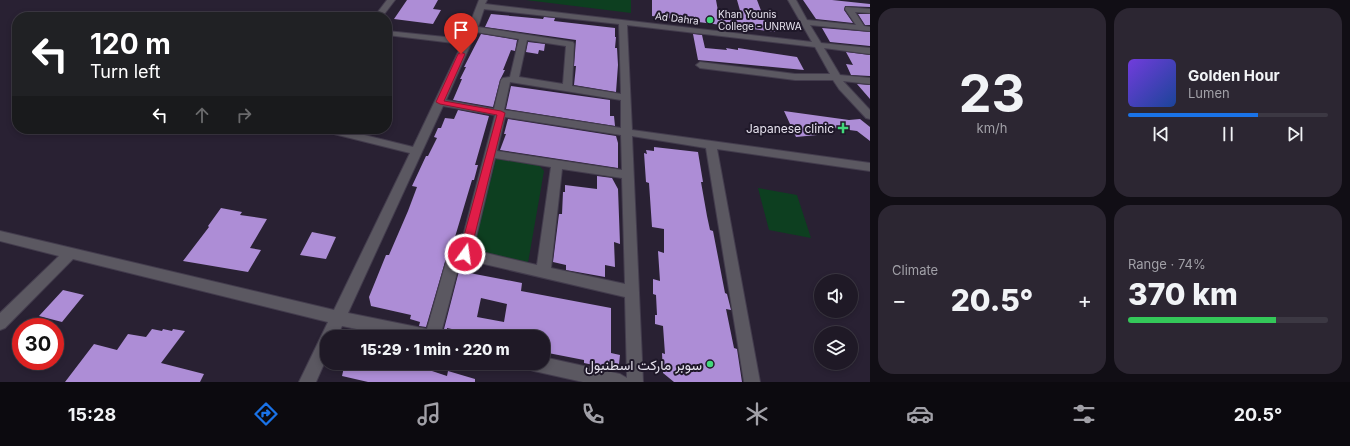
<!DOCTYPE html>
<html lang="en">
<head>
<meta charset="utf-8">
<style>
	body { margin:0; font-family:Inter,Vazirmatn,sans-serif; background:#2c2632; color:#f1f3f6; height:100vh; display:flex; flex-direction:column; font-size:15px; white-space:nowrap }
	* { box-sizing:border-box; margin:0 }
	p { font-size:13px; color:#a1a0a7 }
	.icon { flex:none; width:22px; height:22px; fill:none; stroke:currentColor; stroke-width:2; stroke-linecap:round; stroke-linejoin:round }
	.map { position:relative; flex:1; overflow:hidden }
	.sheet { display:flex; flex-direction:column; gap:8px; padding:8px; background:#110e15; width:480px }
	.sheet>* { flex:none }
	.banner { position:absolute; left:12px; top:12px; width:380px; height:122px; border-radius:16px; box-shadow:0 2px 6px #0003,0 0 0 1px #3c3843; background:#202124; color:#fff; overflow:hidden }
	.tools { position:absolute; left:814px; top:274px; display:grid; gap:8px }
	.tools a { display:grid; place-items:center; width:44px; height:44px; border-radius:50%; background:#1f1926; box-shadow:0 2px 6px #0003,0 0 0 1px #3c3843; font-size:20px }
	.speed { position:absolute; left:12px; top:318px; display:flex; gap:8px; font-size:20px; font-weight:700; text-align:center }
	.speed>* { display:grid; place-content:center; width:52px; height:52px; border-radius:50%; background:#1f1926; box-shadow:0 2px 6px #0003,0 0 0 1px #3c3843; line-height:1 }
	.speed .limit { border:6px solid #d22; background:#fff; color:#111 }
	.pin { position:absolute; display:grid; place-items:center; width:34px; height:34px; color:#fff; margin:-41px -17px; border-radius:50% 50% 50% 0; rotate:-45deg; box-shadow:0 0 4px #0007 }
	.pin .icon { rotate:45deg }
	.me { position:absolute; width:44px; margin:-22px; rotate:14deg; stroke-linejoin:round; filter:drop-shadow(0 0 3px #0008) }
	.turn { display:flex; align-items:center; gap:14px; height:84px; padding:0 12px; font-size:18px }
	.turn .icon { width:52px; height:52px; stroke-width:2.5 }
	.turn b { display:block; font-size:28px; line-height:34px }
	.lanes { display:flex; align-items:center; height:38px; padding:0 12px; background:#0003; justify-content:center; gap:20px; direction:ltr }
	.lanes .off { opacity:.35 }
	.big { font-size:30px; font-weight:800; line-height:1.1 }
	.sheet .card { flex:1; display:flex; flex-direction:column; justify-content:center; gap:6px; min-width:0; padding:0 14px; border-radius:16px; background:#2c2632 }
	.sheet .dial { align-items:center; gap:0 }
	.dial b { font-size:52px; line-height:1 }
	.song { display:flex; align-items:center; gap:12px }
	.cover { width:48px; height:48px; border-radius:6px; background:linear-gradient(135deg,hsl(260 70% 55%),hsl(220 70% 35%)) }
	.played { height:4px; border-radius:2px; background:linear-gradient(90deg,#1a73e8 65%,#3c3843 65%) }
	.keys { display:flex; justify-content:space-around; direction:ltr }
	.heat { display:flex; justify-content:space-between; align-items:center; font-size:22px; direction:ltr }
	.charge { height:6px; border-radius:3px; background:linear-gradient(90deg,#34c759 74%,#3c3843 0) }
	.sheet .tiles { flex:1; display:grid; gap:8px; grid-template-columns:repeat(2,1fr) }
	.trip { position:absolute; left:320px; top:330px; width:230px; height:40px; border-radius:16px; background:#1f1926; box-shadow:0 2px 6px #0003,0 0 0 1px #3c3843; font-weight:800; line-height:40px; text-align:center }
	.menu { display:flex; height:64px; justify-content:space-around; align-items:center; background:#0c0a0f; color:#a1a0a7 }
	.menu .icon { width:28px; height:28px }
	.menu .selected { color:#1a73e8 }
	.menu b { font-size:18px; color:#f1f3f6 }
	main { display:flex; flex:1; min-height:0 }
	.map>svg:first-child { display:block }
</style>
</head>
<body>
<main>
<div class="map">
<svg width="870" height="382" viewBox="0 0 870 382">
	<rect width="100%" height="100%" fill="#292133"/>
	<path fill="#0d3f20" d="M526,0H631V13Z
		M496,159L538,164L544,171L528,263L472,253Z
		M758,188L797,195L811,238L769,230Z"/>
	<path fill="#ad8dd6" fill-rule="evenodd" d="M407,0H438L433,9L441,10L433,24L394,19Z
		M652,0H716L718,11L741,14L737,0H757L765,21L771,22L775,32L652,16Z
		M803,0H832L870,4V7L845,6L844,10L853,23L816,19Z
		M491,14L543,19L544,17L555,18L554,21L615,28V37H616L615,48H617L618,65L616,92L574,85L576,66H574L576,40L485,27Z
		M858,14H870V25H865Z
		M822,28L870,32V46L830,42Z
		M481,34L517,40L515,51L511,50L503,70H505L500,80L493,107L453,100L462,79H460L466,67H464Z
		M693,34L702,35L705,48L727,50L726,48L738,50V48L797,57L804,70L698,60Z
		M528,42L545,44L544,51L539,50L538,54L526,52Z
		M846,52L870,55V76L851,75L846,64L853,65Z
		M857,84L870,85V99Z
		M511,86L610,100V116H614L615,126L506,109Z
		M458,110L489,116L475,165H478L474,180H472L452,247L455,248L454,253L447,257L445,262L426,327L419,326L420,322L410,319L411,315L371,306L369,297L386,255H389L408,211L417,187L412,186L426,156H428L437,138L434,137L438,128H441L445,118L454,119Z
		M784,111L849,120L860,119L870,127V141L857,131L819,126L815,128L817,135L796,137Z
		M508,119L616,136L618,143V168L500,150L506,134H504Z
		M654,147L698,152L703,182H701L707,216L710,230L713,231L725,293L727,294L731,310L726,309L734,348L737,349L742,382H674L663,373L662,353L665,354L663,326L655,324V315H657L656,295L653,294V279L660,281L658,251L664,253V229L652,227L649,183L646,182L644,153L647,154L646,150L654,151Z
		M597,176L612,178L618,189L620,244L614,242L615,267L605,265V277L566,270V265L553,262L559,214H562L563,192H565V185L597,189Z
		M221,208L242,212L240,215L267,219L250,248L261,250L248,272L183,261L209,227L208,226Z
		M312,232L336,237L326,259L300,255Z
		M459,271L522,283L521,291L611,308V353L620,355L619,364L617,367L608,368L584,363V360L543,352V337H475V334L447,328V330L444,329ZM481,298L507,304L504,322L477,317Z
		M63,290L84,295L62,322L39,316Z
		M152,329L162,331L163,329L172,331L173,329L185,331L161,363L204,374L200,382H65L94,344L117,350L128,334L146,337Z
		M345,363H420L430,366L429,370L447,376L448,371L475,379V382H368L342,376Z"/>
	<g fill="none" stroke-linecap="round" stroke-linejoin="round">
		<g stroke="#433c4d" stroke-width="2">
			<path id="minor" d="M387,0H395L382,17H374Z
				M479,0H487L485,4L812,42L788,0H796L807,20L856,25L845,9L846,7L870,9V13L855,12L864,26L870,27V31L810,25L821,43L870,48V54L824,48L840,75L870,78V84L843,81L870,110V119L866,118L839,89L833,80H795L700,68L696,65L700,62L795,74H830L815,47L627,25L632,130L870,163V171L717,149L760,382H744L706,148L632,136L643,382H583L534,371L528,369L526,363H543V357L620,374L627,378L625,297L467,260L459,265L440,337H396L342,326L337,337H327V357L316,382H299L328,322L73,259L5,328L0,330V313L59,256L0,241V231L334,310L410,153L322,131L321,129H340L413,147L462,44L387,35V31L464,39ZM484,9L619,24L621,94L572,86L574,44L573,42L478,27ZM476,32L519,39L510,77L503,78L501,80L494,109L446,100ZM527,40L566,46L563,84L519,77ZM510,82L621,100V128L504,110ZM443,106L495,115L459,251L448,258L446,262L427,329L348,313ZM505,117L621,135L622,170L497,151ZM495,158L551,167L537,265L473,250ZM562,169L622,178L625,284L551,268Z"/>
		</g>
		<use href="#minor" fill="#5b5861" fill-rule="evenodd"/>
	</g>
	<path fill="#e11d48" stroke="#92132f" d="M461,52L465,54L444,101L501,111L505,113L470,254L468,257L465,258L461,257L459,254L497,115L440,104L436,102L458,54Z"/>
	<g fill="#42d77b" stroke="#1f1829" stroke-width="1.5">
		<circle cx="710" cy="20" r="4"/>
		<path d="M841 122h4v4h4v4h-4v4h-4v-4h-4v-4h4z"/>
		<circle cx="710" cy="364" r="4"/>
	</g>
	<g text-anchor="middle" dominant-baseline="central" stroke-width="4" stroke-linejoin="round" paint-order="stroke">
		<g font-size="10" fill="#e6e2ee" stroke="#1f1829" text-anchor="start">
			<text x="718" y="14">Khan Younis<tspan x="718" dy="12">College - UNRWA</tspan></text>
		</g>
		<g font-size="10" fill="#e6e2ee" stroke="#1f1829">
			<text transform="translate(677 18) rotate(7)">Ad Dahra</text>
		</g>
		<g font-size="12" fill="#e6e2ee" stroke="#1f1829" text-anchor="end">
			<text x="834" y="128">Japanese clinic</text>
		</g>
		<g font-size="14" fill="#e6e2ee" stroke="#1f1829" text-anchor="end">
			<text x="702" y="364">سوبر ماركت اسطنبول</text>
		</g>
	</g>
</svg>
<div class="tools">
<a><svg class="icon" aria-label="sound" viewBox="0 0 24 24"><path d="M4 9h4l5-4v14l-5-4H4zM17 9q2 3 0 6"/></svg></a>
<a><svg class="icon" aria-label="layers" viewBox="0 0 24 24"><path d="M12 4l9 5-9 5-9-5zM3 14l9 5 9-5"/></svg></a>
</div>
<div class="speed"><div class="limit">30</div></div>
<div class="pin" style="left:461px;top:54px;background:#d93025"><svg class="icon" aria-label="arrive" viewBox="0 0 24 24"><path d="M6 21V4h12l-3 4 3 4H6"/></svg></div>
<svg class="me" style="left:465px;top:254px" viewBox="-20 -20 40 40"><circle r="17" fill="#e11d48" stroke="#fff" stroke-width="3"/><path d="M0-11L8 9 0 5-8 9z" fill="#fff"/></svg>
<div class="trip">15:29 · 1 min · 220 m</div>
<div class="banner">
<div class="turn"><svg class="icon" aria-label="left" viewBox="0 0 24 24"><path d="M17 20v-9H6M10 6l-5 5 5 5"/></svg><div><b>120 m</b>Turn left</div></div>
<div class="lanes"><svg class="icon" aria-label="left" viewBox="0 0 24 24"><path d="M17 20v-9H6M10 6l-5 5 5 5"/></svg><svg class="icon off" aria-label="ahead" viewBox="0 0 24 24"><path d="M12 20V5M6 11l6-6 6 6"/></svg><svg class="icon off" aria-label="right" viewBox="0 0 24 24"><path d="M7 20v-9h11M14 6l5 5-5 5"/></svg></div>
</div>
</div>
<section class="sheet">
<div class="tiles">
<div class="card dial"><b>23</b><p>km/h</p></div>
<div class="card">
<div class="song"><i class="cover"></i><div><b>Golden Hour</b><p>Lumen</p></div></div>
<div class="played"></div>
<div class="keys"><svg class="icon" aria-label="previous" viewBox="0 0 24 24"><path d="M18 5L8 12l10 7zM5 5v14"/></svg><svg class="icon" aria-label="pause" viewBox="0 0 24 24"><path d="M8 5v14M16 5v14"/></svg><svg class="icon" aria-label="next" viewBox="0 0 24 24"><path d="M6 5l10 7-10 7zM19 5v14"/></svg></div>
</div>
<div class="card"><p>Climate</p>
<div class="heat"><a>−</a><b class="big">20.5°</b><a>+</a></div>
</div>
<div class="card"><p>Range · 74%</p><b class="big">370 km</b><div class="charge"></div></div>
</div>
</section>
</main>
<nav class="menu">
<b>15:28</b>
<svg class="icon selected" aria-label="directions" viewBox="0 0 24 24"><path d="M12 3l9 9-9 9-9-9zM9 14v-3h6M13 9l2 2-2 2"/></svg>
<svg class="icon" aria-label="music" viewBox="0 0 24 24"><path d="M9 18V5l10-2v13"/><circle cx="6" cy="18" r="3"/><circle cx="16" cy="16" r="3"/></svg>
<svg class="icon" aria-label="phone" viewBox="0 0 24 24"><path d="M5 4h4l2 5-3 2q2 4 5 5l2-3 5 2v4C11 20 4 13 5 4z"/></svg>
<svg class="icon" aria-label="climate" viewBox="0 0 24 24"><path d="M12 3v18M4 7l16 10M4 17L20 7"/></svg>
<svg class="icon" aria-label="car" viewBox="0 0 24 24"><path d="M5 17H2v-5l4-1 3-4h7l3 4 3 1v5h-3M9 17h6M6 11h13"/><circle cx="7" cy="17" r="2"/><circle cx="17" cy="17" r="2"/></svg>
<svg class="icon" aria-label="filters" viewBox="0 0 24 24"><path d="M4 7h16M4 17h16"/><circle cx="9" cy="7" r="2"/><circle cx="15" cy="17" r="2"/></svg>
<b>20.5°</b>
</nav>
</body>
</html>
